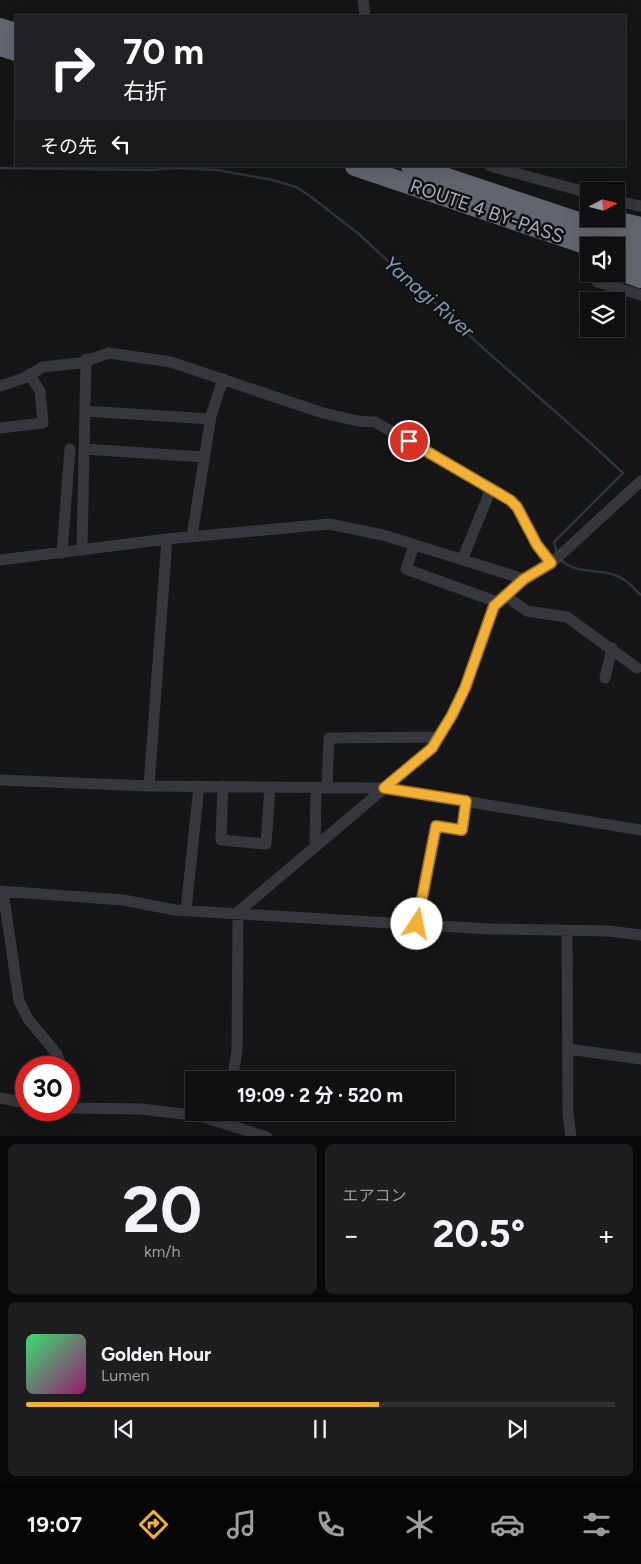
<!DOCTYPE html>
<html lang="ja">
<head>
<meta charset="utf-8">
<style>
	body { margin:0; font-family:Figtree,"Noto Sans JP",sans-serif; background:#1e1e20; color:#f1f3f6; height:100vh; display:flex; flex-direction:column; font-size:19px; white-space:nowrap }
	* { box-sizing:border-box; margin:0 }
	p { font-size:16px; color:#9c9d9f }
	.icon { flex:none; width:28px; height:28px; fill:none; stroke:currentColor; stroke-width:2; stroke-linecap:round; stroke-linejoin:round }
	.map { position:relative; height:1136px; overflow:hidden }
	.details { display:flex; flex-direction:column; gap:8px; padding:8px; background:#09090a; flex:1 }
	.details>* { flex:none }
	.banner { position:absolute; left:15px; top:15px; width:611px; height:152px; border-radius:0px; box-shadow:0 5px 20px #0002,0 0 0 1px #303032; background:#202124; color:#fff; overflow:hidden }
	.needle { width:32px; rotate:83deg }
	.buttons { position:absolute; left:580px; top:182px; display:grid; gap:10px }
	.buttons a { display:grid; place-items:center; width:45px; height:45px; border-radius:0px; background:#101012; box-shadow:0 5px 20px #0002,0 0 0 1px #303032; font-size:25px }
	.speed { position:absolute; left:15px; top:1056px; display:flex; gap:10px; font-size:25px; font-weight:700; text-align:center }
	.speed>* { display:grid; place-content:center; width:65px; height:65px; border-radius:50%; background:#101012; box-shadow:0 5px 20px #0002,0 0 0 1px #303032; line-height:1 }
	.speed .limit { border:8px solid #d22; background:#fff; color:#111 }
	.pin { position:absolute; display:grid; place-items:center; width:42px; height:42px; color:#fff; margin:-21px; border:2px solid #fff; border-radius:50%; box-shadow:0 1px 5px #0007 }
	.me { position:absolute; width:55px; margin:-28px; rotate:11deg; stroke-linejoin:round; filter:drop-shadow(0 0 4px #0008) }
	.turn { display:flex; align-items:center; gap:18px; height:105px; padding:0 25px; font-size:22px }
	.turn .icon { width:65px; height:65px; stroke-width:2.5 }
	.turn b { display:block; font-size:35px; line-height:42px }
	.then { display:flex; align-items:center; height:48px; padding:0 25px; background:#0003; gap:10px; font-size:19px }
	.big { font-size:38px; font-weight:700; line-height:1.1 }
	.details .card { flex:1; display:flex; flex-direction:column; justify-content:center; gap:8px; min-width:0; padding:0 18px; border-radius:8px; background:#1e1e20 }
	.details .dial { align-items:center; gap:0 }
	.dial b { font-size:65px; line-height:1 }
	.song { display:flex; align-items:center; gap:15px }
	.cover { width:60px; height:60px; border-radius:8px; background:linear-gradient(135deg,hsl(140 70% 55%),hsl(320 70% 35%)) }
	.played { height:5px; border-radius:2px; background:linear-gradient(90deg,#f2b134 60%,#303032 60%) }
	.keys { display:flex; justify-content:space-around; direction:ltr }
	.heat { display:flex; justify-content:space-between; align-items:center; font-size:28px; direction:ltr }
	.details .tiles { flex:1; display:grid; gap:8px; grid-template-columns:1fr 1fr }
	.card:last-child { grid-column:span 2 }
	.trip { position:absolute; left:185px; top:1071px; width:270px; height:50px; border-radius:0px; background:#101012; box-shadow:0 5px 20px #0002,0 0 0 1px #303032; font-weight:700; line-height:50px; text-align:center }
	.menu { display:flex; height:80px; justify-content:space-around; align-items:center; background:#060607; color:#9c9d9f }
	.menu .icon { width:35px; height:35px }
	.menu .active { color:#f2b134 }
	.menu b { font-size:22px; color:#f1f3f6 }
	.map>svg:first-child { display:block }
</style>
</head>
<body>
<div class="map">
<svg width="641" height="1137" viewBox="0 0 641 1137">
	<rect width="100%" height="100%" fill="#161618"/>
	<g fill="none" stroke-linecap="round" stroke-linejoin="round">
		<path stroke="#2c353c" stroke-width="2.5" d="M0,168L152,170L177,168L217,170L273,180L296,187L310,196L360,235L407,279L416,284C481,351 555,408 623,473L554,542L557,554
			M561,560C578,576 604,567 623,579C630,583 635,590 641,595"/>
		<path stroke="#333438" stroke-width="11" stroke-dasharray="11 5.5" stroke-linecap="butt" d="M609,246L615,229"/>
		<path stroke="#37383d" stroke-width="11" d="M363,0L365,16
			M490,166L589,193
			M616,201L641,206
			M600,274L597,282L641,295
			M0,386L24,378L43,367L80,363L109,353L171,362L323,413L358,421L375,422L510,500L517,507L537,545L551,563
			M85,411L210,419
			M0,428L43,423L40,391L29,374
			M84,449L204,457
			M192,536L211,416L223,379
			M414,545L406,569L497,602
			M82,550L86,359
			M62,553L70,449
			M0,560L167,539L329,524L383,535L524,579
			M462,560L491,489
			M504,595L527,611L567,617L637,668
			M605,678L612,648
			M0,780L149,786L384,788L641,830
			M149,786L167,539
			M223,786L221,840L266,844L270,787
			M327,788L329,738L439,737
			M315,846L316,787
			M0,891L123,900L175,910L490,929L609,931L641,935
			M3,891L19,1001L28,1019L57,1054L62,1068
			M186,910L199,786
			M417,924L436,826L462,830L466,801
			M567,931L568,1114L571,1137
			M568,1049L641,1059
			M232,1080L237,1051L238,912L432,748L452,715L465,688L493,606L524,579L557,558L641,481
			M69,1090L74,1108
			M0,1098L26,1103
			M69,1108L141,1109L200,1116L267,1137"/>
		<path stroke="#63666e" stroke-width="20" d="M0,28L16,33
			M0,46L16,51
			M355,166L591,246
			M411,166L641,243
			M607,219L641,227
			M616,255L641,263
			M616,269L641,278"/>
	</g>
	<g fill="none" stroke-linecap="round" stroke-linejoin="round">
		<g stroke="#9d7322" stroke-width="12">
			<path id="route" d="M409,441L510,500L517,507L537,545L551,563L524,579L494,606L465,688L452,715L432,748L384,788L466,801L462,830L436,826L417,924"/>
		</g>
		<use href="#route" stroke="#f2b134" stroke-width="9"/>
	</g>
	<g text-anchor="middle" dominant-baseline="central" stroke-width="5" stroke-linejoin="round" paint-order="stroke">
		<g font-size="19" fill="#a8adb8" stroke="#111113">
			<text transform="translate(487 211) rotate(19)">ROUTE 4 BY-PASS</text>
		</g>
		<g font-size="20" font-style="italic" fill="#7f9bb3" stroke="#111113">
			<text transform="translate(429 297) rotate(41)">Yanagi River</text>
		</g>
	</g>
</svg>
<div class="buttons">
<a><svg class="needle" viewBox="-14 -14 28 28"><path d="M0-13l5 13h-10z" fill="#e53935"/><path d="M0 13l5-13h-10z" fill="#9c9d9f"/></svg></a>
<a><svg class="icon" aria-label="sound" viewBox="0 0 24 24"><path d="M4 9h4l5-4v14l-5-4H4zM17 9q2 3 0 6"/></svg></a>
<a><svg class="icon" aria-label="layers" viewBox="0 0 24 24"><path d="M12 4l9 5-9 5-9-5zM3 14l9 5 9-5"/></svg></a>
</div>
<div class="speed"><div class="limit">30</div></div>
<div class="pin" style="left:409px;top:441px;background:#d93025"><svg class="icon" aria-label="arrive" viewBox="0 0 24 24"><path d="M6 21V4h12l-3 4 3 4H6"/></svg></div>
<svg class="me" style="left:417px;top:924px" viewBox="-20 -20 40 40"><circle r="19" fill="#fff"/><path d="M0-13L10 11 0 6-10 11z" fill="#f2b134"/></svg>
<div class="trip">19:09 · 2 分 · 520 m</div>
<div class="banner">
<div class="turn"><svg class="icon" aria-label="right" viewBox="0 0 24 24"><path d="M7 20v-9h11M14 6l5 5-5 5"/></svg><div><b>70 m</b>右折</div></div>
<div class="then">その先<svg class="icon" aria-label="left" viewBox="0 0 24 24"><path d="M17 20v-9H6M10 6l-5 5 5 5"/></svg></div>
</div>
</div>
<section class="details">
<div class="tiles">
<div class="card dial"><b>20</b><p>km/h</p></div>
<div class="card"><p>エアコン</p>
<div class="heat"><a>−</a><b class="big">20.5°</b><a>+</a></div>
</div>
<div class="card">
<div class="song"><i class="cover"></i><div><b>Golden Hour</b><p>Lumen</p></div></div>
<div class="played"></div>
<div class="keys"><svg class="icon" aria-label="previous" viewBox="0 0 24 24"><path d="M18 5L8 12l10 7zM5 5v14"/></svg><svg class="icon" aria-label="pause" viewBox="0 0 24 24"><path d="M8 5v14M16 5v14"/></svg><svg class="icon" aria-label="next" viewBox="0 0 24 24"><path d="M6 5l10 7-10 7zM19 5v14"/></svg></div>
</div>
</div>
</section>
<nav class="menu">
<b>19:07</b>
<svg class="icon active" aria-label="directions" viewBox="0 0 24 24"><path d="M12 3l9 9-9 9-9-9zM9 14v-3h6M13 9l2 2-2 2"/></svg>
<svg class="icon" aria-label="music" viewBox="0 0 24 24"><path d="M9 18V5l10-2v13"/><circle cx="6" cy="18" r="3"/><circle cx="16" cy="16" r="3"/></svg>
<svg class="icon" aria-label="phone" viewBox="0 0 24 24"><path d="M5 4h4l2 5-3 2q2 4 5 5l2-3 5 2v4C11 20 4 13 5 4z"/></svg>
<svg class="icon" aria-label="climate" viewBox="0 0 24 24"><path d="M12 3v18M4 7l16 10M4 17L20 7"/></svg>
<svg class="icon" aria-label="car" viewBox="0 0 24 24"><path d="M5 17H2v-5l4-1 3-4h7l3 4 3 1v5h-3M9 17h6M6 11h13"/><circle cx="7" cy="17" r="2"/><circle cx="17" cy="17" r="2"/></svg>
<svg class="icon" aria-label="filters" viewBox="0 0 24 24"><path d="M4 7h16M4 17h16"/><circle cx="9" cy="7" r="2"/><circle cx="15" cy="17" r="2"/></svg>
</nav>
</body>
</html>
